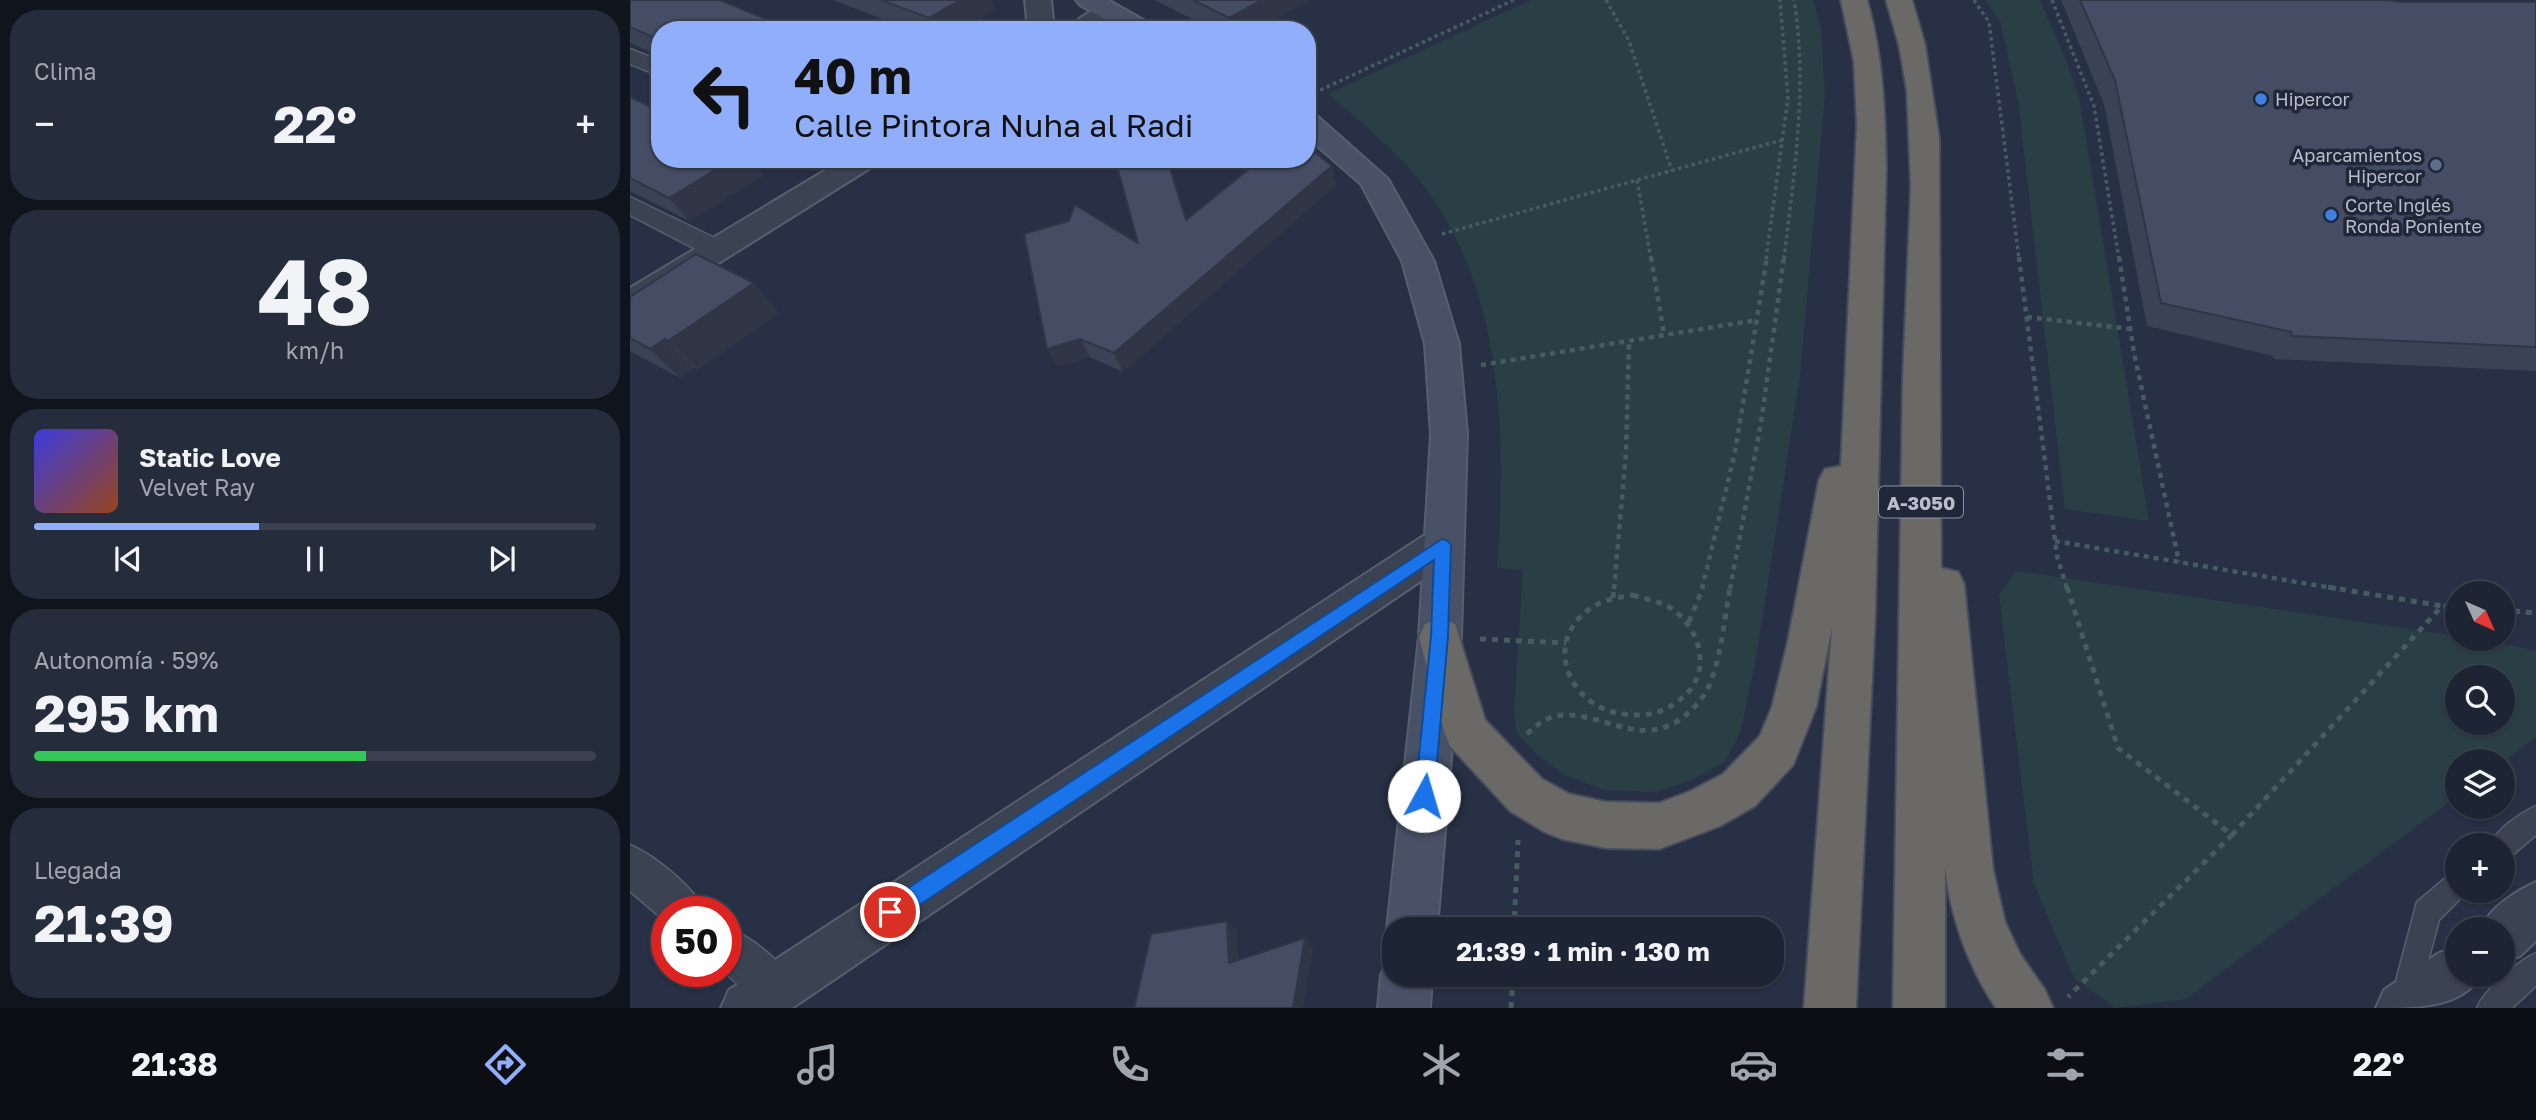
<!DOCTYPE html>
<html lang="es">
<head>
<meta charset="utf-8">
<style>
	body { margin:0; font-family:"Golos Text",sans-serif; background:#252c3b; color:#f1f3f6; height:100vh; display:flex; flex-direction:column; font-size:26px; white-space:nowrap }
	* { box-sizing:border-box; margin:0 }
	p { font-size:23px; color:#a0a4ac }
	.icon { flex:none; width:38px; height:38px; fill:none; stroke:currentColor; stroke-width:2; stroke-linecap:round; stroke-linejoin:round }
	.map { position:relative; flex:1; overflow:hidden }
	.side { display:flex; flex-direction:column; gap:10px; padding:10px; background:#10141c; width:630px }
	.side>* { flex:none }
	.top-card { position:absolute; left:21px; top:21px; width:665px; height:147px; border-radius:28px; box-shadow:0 2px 5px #0004,0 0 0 2px #3b414e; background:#91aefa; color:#111; overflow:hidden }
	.needle { width:46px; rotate:135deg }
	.tools { position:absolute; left:1815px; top:581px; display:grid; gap:14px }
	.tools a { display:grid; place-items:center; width:70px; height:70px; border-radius:50%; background:#1d2433; box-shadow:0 2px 5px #0004,0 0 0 2px #3b414e; font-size:35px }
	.speed { position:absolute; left:21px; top:896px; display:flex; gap:14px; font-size:35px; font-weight:700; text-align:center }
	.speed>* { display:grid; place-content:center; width:91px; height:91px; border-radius:50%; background:#1d2433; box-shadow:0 2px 5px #0004,0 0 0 2px #3b414e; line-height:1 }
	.speed .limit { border:10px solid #d22; background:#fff; color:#111 }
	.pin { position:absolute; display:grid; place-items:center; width:60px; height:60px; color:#fff; margin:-30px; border:4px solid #fff; border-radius:50%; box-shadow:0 2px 7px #0007 }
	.me { position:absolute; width:77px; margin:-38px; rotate:6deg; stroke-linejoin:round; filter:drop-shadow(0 0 5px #0008) }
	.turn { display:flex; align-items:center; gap:24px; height:147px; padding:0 28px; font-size:32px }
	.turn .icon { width:91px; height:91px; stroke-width:2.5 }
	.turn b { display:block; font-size:49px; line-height:60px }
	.big { font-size:52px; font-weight:700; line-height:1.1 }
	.side .widget { flex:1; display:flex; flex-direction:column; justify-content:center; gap:10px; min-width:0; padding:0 24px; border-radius:28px; background:#252c3b }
	.side .dial { align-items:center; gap:0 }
	.dial b { font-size:91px; line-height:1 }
	.song { display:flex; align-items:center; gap:21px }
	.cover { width:84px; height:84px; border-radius:10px; background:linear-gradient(135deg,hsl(240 70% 55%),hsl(20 70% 35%)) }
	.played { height:7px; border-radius:4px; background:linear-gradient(90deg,#91aefa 40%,#3b414e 40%) }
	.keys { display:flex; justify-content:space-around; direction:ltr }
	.heat { display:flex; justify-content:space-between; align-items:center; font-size:38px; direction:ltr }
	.charge { height:10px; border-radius:5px; background:linear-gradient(90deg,#34c759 59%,#3b414e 0) }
	.trip { position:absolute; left:752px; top:917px; width:402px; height:70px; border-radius:28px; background:#1d2433; box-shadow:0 2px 5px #0004,0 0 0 2px #3b414e; font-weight:700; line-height:70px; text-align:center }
	.menu { display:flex; height:112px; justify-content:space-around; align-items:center; background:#0c0e14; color:#a0a4ac }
	.menu .icon { width:49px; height:49px }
	.menu .on { color:#91aefa }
	.menu b { font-size:32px; color:#f1f3f6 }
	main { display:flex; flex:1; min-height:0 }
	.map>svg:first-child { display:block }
</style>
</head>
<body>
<main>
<section class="side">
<div class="widget"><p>Clima</p>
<div class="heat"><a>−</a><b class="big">22°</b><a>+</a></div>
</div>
<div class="widget dial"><b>48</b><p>km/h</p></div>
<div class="widget">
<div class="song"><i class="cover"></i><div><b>Static Love</b><p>Velvet Ray</p></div></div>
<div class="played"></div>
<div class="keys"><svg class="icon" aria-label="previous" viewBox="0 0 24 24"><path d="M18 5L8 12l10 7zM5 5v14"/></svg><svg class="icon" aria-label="pause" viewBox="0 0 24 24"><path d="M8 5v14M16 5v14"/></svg><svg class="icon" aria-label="next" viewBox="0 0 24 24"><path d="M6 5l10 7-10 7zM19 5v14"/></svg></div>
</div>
<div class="widget"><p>Autonomía · 59%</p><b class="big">295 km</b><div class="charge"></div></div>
<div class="widget"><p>Llegada</p><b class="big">21:39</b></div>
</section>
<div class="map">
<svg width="1906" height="1008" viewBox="0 0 1906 1008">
	<rect width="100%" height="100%" fill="#273044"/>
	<path fill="#293f45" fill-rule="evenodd" d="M901,0H1183L1191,28L1195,95L1170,375L1126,659L1110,733L1095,762L1061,780L1026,792L974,790L937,776L908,756L886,732L884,709L893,570L867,568C876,442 875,297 797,190C770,153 732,124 698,94Z
		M1355,0H1410L1437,62L1450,102L1519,521L1435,509L1388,100L1370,21Z
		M1386,571L1827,636V639L1872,643L1906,651V737L1873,762L1827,761V796L1556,999L1485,1008L1444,978L1404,884L1369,595ZM1827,677H1872V723H1827Z"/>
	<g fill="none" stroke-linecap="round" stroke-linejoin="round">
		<g stroke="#575e6e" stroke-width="3">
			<path id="service" d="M1906,806V835L1881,856L1872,860V845H1860C1866,830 1890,813 1906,806Z
				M1827,872V891H1838L1809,920L1786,1006H1766L1762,996L1787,902L1818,876Z
				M1906,953V986L1882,1008H1847C1854,990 1888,961 1906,953Z"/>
		</g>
		<g stroke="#575e6e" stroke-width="3">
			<path id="pedestrian" d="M0,49L30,61V76L0,64Z
				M0,197L95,243L99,249L95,255L86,258L77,255L0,215Z
				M0,845C24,855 65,888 75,912H37V923L0,891Z
				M96,927C122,937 155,963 166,989L160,1004C132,1008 112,988 93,971H96Z"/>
		</g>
		<g stroke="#575e6e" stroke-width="4">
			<path id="minor" d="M395,0H421L423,20L418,30H392L397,20Z
				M480,4L489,7L493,12L469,30H438C446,18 466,8 480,4Z
				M214,159H249L245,165L12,311L0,315V288Z
				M812,529L826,533L832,545L826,557L162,1008H91L99,990L798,533Z"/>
		</g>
		<g stroke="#575e6e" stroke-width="4">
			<path id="tertiary" d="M1906,882V941L1890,956L1872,963V929H1851C1859,908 1886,891 1906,882Z
				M1827,946V975H1851C1833,1008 1785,1008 1746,1008L1754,990L1809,953Z"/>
		</g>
		<g stroke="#575e6e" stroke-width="4">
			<path id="secondary" d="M446,0H478L522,25L526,30H494L450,5Z
				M677,114L687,116L758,179L804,261L829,344L837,434L831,637L807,929H765V947L757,929L789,637L801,434L795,344L772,261L731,184L677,137Z
				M765,955V975H802L800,1008H748L751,975L759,957Z"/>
		</g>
		<g stroke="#464d5e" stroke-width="4">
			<path id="trunk" d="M1211,0H1237C1253,55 1255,111 1256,168L1245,616L1226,1008H1174L1202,627L1186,707L1163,765L1125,806L1090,826L1029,849L976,848L932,839L915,832L880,811L820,746L814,731L789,637L795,624L810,618L825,624L855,720L912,779L939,794L976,802L1029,803L1061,791L1093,774L1130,736L1142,707L1158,641L1189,480L1195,469L1211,466L1227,125L1224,62Z
				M1256,0H1282L1295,45L1309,138L1311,568L1328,572L1334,584L1363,870L1375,922L1390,954L1415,990L1423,1008H1366C1338,966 1320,916 1315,866V1008H1263L1273,378L1281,187L1277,91L1269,45Z"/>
		</g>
		<path stroke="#475c61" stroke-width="3.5" stroke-dasharray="3.5 3.5" stroke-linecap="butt" d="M976,0L999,41L1042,171
			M1344,0L1359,22L1389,259
			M1422,0L1464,106L1489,259
			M684,93L884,0
			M1007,180L1021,259
			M812,234L1152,140
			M1136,259L1158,98L1150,0
			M1154,259C1164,172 1178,87 1164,0"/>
		<path stroke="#475c61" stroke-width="4.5" stroke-dasharray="5 5" stroke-linecap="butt" d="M1021,257L1034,334
			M1389,257L1427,556L1437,589
			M1489,257L1504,353L1549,562
			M1397,317L1501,329
			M851,365L1127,320
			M1425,541L1708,589
			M984,589L996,452L999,340
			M1072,589L1105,452L1137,257
			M1100,589L1131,423L1154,257"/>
		<path stroke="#475c61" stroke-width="5" stroke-dasharray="6 6" stroke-linecap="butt" d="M1437,587L1488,748L1602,835L1438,997
			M1698,587L1812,606
			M1003,595C1014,599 1029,601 1039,607C1069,625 1084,671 1053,697C1035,713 1018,717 994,714C942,709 911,646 958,610C971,600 987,598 1003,595Z
			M983,598L984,587
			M1872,610L1906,613
			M1059,622L1073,587
			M850,639L936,643
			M897,734C908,724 918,715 934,715C976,714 1011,748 1052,718C1064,709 1072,700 1079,686C1092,655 1094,619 1100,587
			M1602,835L1812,606L1827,607
			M884,929L888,840
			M881,1008L883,975"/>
		<use href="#service" fill="#3b4353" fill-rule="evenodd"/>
		<use href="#pedestrian" fill="#3b4353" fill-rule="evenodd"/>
		<use href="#minor" fill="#3b4353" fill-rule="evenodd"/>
		<use href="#tertiary" fill="#3b4353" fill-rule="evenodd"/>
		<use href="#secondary" fill="#495167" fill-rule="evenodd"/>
		<use href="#trunk" fill="#6a6966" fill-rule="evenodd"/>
	</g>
	<path fill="#3a4256" d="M0,0L30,30V56L0,43Z
		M203,0H361L365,9L331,30H281Z
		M525,0H680L626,30H583Z
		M1431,0H1757L1771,2H1906V371L1644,359L1643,356L1517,326L1474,104Z
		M0,97L134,175L59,221L0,191Z
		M600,159H677L702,166L706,185L493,372L460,357L428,367L508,243L557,219L616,172Z
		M124,283L149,313L67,370L64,368L50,378L0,351V297Z"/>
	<path fill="#303646" d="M330,0H361L365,9L331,30H305L299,18Z
		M632,0H680L626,30H602L599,18Z
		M103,159H122L134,175L59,221L39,198Z
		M537,159H538L563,238L556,220Z
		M702,166L706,185L493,372L484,353Z
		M124,283L149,313L67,370L38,341Z
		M35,339L64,368L50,378L20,349Z
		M450,339L460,357L428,367L417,349Z
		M597,921L607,931L610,971L599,963Z
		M675,938L683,948L673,1008H663Z"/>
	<path fill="#444d64" stroke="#303646" stroke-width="2" d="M0,0H90L163,30H30V40L0,27Z
		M251,0H330L299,18Z
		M563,0H632L599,18Z
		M1450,0H1757L1771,2H1906V347L1662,336L1661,332L1531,303L1485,80Z
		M0,97L30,111V159H103L39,198L0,178Z
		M677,146L702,166L484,353L450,339L417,349L394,234L439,221L445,205L508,243L485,159H537L556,220L624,165L618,159H677Z
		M66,254L124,283L38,341L35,339L20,349L0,338V297Z
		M597,921L599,963L675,938L663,1008H504L521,934Z"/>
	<path fill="#1a73e8" stroke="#114b97" stroke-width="2" d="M812,539L818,541L821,545L818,636L804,796L801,803L794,806L788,803L785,796L801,636L804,560L267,920L260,922L252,920L249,912L252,905Z"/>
	<g fill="#3f7fe0" stroke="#202739" stroke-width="2.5">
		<circle cx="1631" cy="99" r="7"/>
		<circle cx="1701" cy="215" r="7"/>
	</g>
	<circle fill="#5c6f8a" stroke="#202739" stroke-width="2.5" cx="1806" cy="165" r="7"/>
	<g text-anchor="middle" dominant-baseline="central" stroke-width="7" stroke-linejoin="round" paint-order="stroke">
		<g font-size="18" fill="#b9becd" stroke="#202739" text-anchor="start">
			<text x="1645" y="99">Hipercor</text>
			<text x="1792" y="155" text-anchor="end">Aparcamientos<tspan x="1792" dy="21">Hipercor</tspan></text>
			<text x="1715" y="205">Corte Inglés<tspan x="1715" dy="21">Ronda Poniente</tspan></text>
		</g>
		<rect fill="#202739" stroke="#8b91a1" stroke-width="2" x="1249" y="486.5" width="84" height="31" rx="5"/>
		<g font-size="19" font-weight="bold" fill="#b9becd">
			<text x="1291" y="502">A-3050</text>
		</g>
	</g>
</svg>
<div class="tools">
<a><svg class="needle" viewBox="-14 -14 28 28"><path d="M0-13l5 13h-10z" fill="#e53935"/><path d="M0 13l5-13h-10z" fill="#a0a4ac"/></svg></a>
<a><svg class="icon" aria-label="search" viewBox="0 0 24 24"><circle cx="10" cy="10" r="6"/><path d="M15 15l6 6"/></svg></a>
<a><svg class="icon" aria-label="layers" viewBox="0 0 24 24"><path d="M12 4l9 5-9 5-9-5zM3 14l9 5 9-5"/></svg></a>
<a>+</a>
<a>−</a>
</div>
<div class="speed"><div class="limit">50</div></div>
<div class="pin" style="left:260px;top:912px;background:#d93025"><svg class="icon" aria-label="arrive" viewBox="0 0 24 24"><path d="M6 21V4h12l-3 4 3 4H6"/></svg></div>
<svg class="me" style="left:794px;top:796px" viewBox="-20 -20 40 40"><circle r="19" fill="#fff"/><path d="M0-13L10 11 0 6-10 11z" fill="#1a73e8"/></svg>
<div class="trip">21:39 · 1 min · 130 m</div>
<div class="top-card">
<div class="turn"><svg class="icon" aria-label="left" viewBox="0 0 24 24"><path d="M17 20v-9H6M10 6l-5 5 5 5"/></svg><div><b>40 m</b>Calle Pintora Nuha al Radi</div></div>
</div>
</div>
</main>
<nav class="menu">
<b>21:38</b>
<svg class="icon on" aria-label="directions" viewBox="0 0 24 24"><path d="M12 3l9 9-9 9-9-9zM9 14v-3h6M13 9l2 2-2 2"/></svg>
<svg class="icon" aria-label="music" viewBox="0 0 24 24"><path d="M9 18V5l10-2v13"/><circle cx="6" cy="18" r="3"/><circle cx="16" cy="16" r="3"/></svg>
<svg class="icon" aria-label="phone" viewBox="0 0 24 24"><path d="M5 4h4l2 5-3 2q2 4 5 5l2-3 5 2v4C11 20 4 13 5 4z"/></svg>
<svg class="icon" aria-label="climate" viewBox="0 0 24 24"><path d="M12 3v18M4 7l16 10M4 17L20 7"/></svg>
<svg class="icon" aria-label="car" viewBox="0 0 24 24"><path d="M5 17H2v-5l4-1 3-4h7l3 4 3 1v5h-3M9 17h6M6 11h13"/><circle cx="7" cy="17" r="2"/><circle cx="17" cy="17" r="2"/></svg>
<svg class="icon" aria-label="filters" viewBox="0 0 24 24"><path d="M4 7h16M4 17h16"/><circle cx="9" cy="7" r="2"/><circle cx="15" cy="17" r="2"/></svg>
<b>22°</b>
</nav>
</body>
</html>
